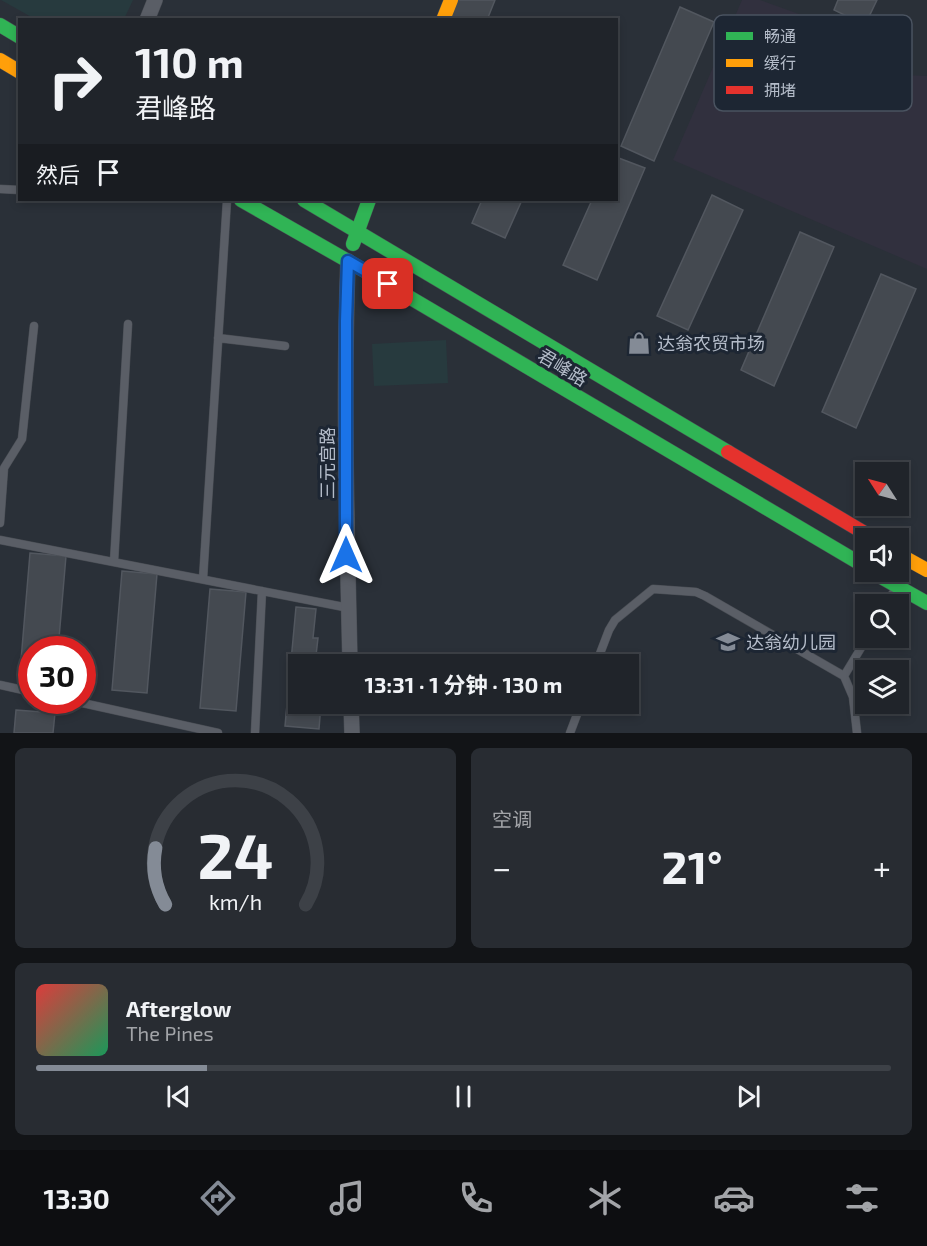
<!DOCTYPE html>
<html lang="zh">
<head>
<meta charset="utf-8">
<style>
	body { margin:0; font-family:"Exo 2","Noto Sans SC",sans-serif; background:#282c32; color:#f1f3f6; height:100vh; display:flex; flex-direction:column; font-size:22px; white-space:nowrap }
	* { box-sizing:border-box; margin:0 }
	p { font-size:20px; color:#a2a4a8 }
	.icon { flex:none; width:33px; height:33px; fill:none; stroke:currentColor; stroke-width:2; stroke-linecap:round; stroke-linejoin:round }
	.map { position:relative; height:733px; overflow:hidden }
	.drawer { display:flex; flex-direction:column; gap:15px; padding:15px; background:#121417; flex:1 }
	.drawer>* { flex:none }
	.hud { position:absolute; left:18px; top:18px; width:600px; height:183px; border-radius:0px; box-shadow:0 3px 9px #0003,0 0 0 2px #3d4147; background:#20242a; color:#f1f3f6; overflow:hidden }
	.needle { width:39px; rotate:306deg }
	.tools { position:absolute; left:855px; top:462px; display:grid; gap:12px }
	.tools a { display:grid; place-items:center; width:54px; height:54px; border-radius:0px; background:#20242a; box-shadow:0 3px 9px #0003,0 0 0 2px #3d4147; font-size:30px }
	.speed { position:absolute; left:18px; top:636px; display:flex; gap:12px; font-size:30px; font-weight:700; text-align:center }
	.speed>* { display:grid; place-content:center; width:78px; height:78px; border-radius:50%; background:#20242a; box-shadow:0 3px 9px #0003,0 0 0 2px #3d4147; line-height:1 }
	.speed .limit { border:9px solid #d22; background:#fff; color:#111 }
	.pin { position:absolute; display:grid; place-items:center; width:51px; height:51px; color:#fff; margin:-26px; border-radius:12px; box-shadow:0 3px 9px #0006 }
	.me { position:absolute; width:66px; margin:-33px; rotate:0deg; stroke-linejoin:round; filter:drop-shadow(0 0 4px #0008) }
	.turn { display:flex; align-items:center; gap:21px; height:126px; padding:0 18px; font-size:27px }
	.turn .icon { width:78px; height:78px; stroke-width:2.5 }
	.turn b { display:block; font-size:42px; line-height:51px }
	.then { display:flex; align-items:center; height:57px; padding:0 18px; background:#0003; gap:12px; font-size:22px }
	.big { font-size:45px; font-weight:700; line-height:1.1 }
	.drawer .tile { flex:1; display:flex; flex-direction:column; justify-content:center; gap:9px; min-width:0; padding:0 21px; border-radius:9px; background:#282c32 }
	.drawer .dial { align-items:center; gap:0 }
	.dial svg { height:156px; overflow:visible; fill:none; stroke:#3d4147; stroke-width:7; stroke-linecap:round; text-anchor:middle }
	.dial text { fill:#f1f3f6; stroke:none }
	.song { display:flex; align-items:center; gap:18px }
	.cover { width:72px; height:72px; border-radius:9px; background:linear-gradient(135deg,hsl(0 70% 55%),hsl(150 70% 35%)) }
	.played { height:6px; border-radius:3px; background:linear-gradient(90deg,#848b96 20%,#3d4147 20%) }
	.keys { display:flex; justify-content:space-around; direction:ltr }
	.heat { display:flex; justify-content:space-between; align-items:center; font-size:33px; direction:ltr }
	.drawer .tiles { flex:1; display:grid; gap:15px; grid-template-columns:1fr 1fr }
	.tile:last-child { grid-column:span 2 }
	.trip { position:absolute; left:288px; top:654px; width:351px; height:60px; border-radius:0px; background:#20242a; box-shadow:0 3px 9px #0003,0 0 0 2px #3d4147; font-weight:700; line-height:60px; text-align:center }
	.dock { display:flex; height:96px; justify-content:space-around; align-items:center; background:#0d0e11; color:#a2a4a8 }
	.dock .icon { width:42px; height:42px }
	.dock .on { color:#848b96 }
	.dock b { font-size:27px; color:#f1f3f6 }
	.map>svg:first-child { display:block }
</style>
</head>
<body>
<div class="map">
<svg width="927" height="733" viewBox="0 0 927 733">
	<rect width="100%" height="100%" fill="#2a3038"/>
	<path fill="#31303e" d="M742,0H760L824,23L817,37L904,75L927,76V269L673,160Z"/>
	<path fill="#273a3e" d="M1,0H133L124,19H35Z
		M446,340L448,383L374,386L372,344Z"/>
	<path fill="#444950" stroke="#52575f" stroke-width="1.5" d="M456,0H495L487,20H447Z
		M838,0H877L865,25L834,10Z
		M680,7L714,22L654,161L621,146Z
		M616,157L645,168L597,280L563,265L592,200H616Z
		M712,195L743,210L688,330L657,316Z
		M482,200H522L505,238L472,223Z
		M800,232L834,247L774,386L741,370Z
		M881,274L916,289L856,428L822,412Z
		M30,553L66,556L58,650H32V673L20,672Z
		M122,571L157,574L147,693L112,690Z
		M210,589L246,592L236,711L200,708Z
		M296,607L316,609L313,638H318L315,664H298V704H321L319,729L285,726Z
		M16,710L55,713L53,733H14Z"/>
	<g fill="none" stroke-linecap="round" stroke-linejoin="round">
		<g stroke="#484c53" stroke-width="9">
			<path id="lane" d="M0,189L20,190
				M218,338L285,346
				M0,523L4,468L22,439L34,326
				M0,540L349,608
				M114,562L128,324
				M203,579L227,200
				M886,604L896,588
				M596,664L609,630L615,620L653,589L696,592L705,596L844,676
				M0,685L32,692
				M69,700L218,733
				M255,733L262,591
				M570,733L581,704
				M857,733L853,697L844,676L867,638"/>
		</g>
		<g stroke="#484c53" stroke-width="16">
			<path id="street" d="M147,20L155,0
				M348,261C343,395 347,530 350,664
				M351,704L352,733"/>
		</g>
		<g stroke="#484c53" stroke-width="15">
			<path id="fast" d="M0,25L20,37
				M241,200L348,261L866,567
				M304,200L728,452
				M353,244L369,200
				M872,572L927,603"/>
		</g>
		<g stroke="#484c53" stroke-width="15">
			<path id="slow" d="M443,20L451,0
				M0,60L20,72
				M898,554L927,570"/>
		</g>
		<g stroke="#484c53" stroke-width="15">
			<path id="jam" d="M728,452L873,538"/>
		</g>
		<use href="#lane" stroke="#5a5e66" stroke-width="8"/>
		<use href="#street" stroke="#5a5e66" stroke-width="15"/>
		<use href="#fast" stroke="#30b455" stroke-width="14"/>
		<use href="#slow" stroke="#ff9f0a" stroke-width="14"/>
		<use href="#jam" stroke="#e5322d" stroke-width="14"/>
	</g>
	<g fill="none" stroke-linecap="round" stroke-linejoin="round">
		<g stroke="#114b97" stroke-width="15">
			<path id="route" d="M346,555V321L348,261L388,284"/>
		</g>
		<use href="#route" stroke="#1a73e8" stroke-width="10"/>
	</g>
	<defs>
		<g id="shop-bare" transform="scale(1.8)"><path d="M-5-2.5h2.3a2.7 3.5 0 0 1 5.4 0H5L5.5 6h-11ZM-1.5-2.5h3a1.5 2.3 0 0 0-3 0Z" fill="#848b96" stroke="#1d2633" stroke-width="2.5" paint-order="stroke"/></g>
		<g id="school-bare" transform="scale(1.8)"><path d="M0-5L7-2L0 1L-7-2ZM-4 1L0 2.5L4 1V4Q0 6-4 4Z" fill="#848b96" stroke="#1d2633" stroke-width="2.5" paint-order="stroke"/></g>
	</defs>
	<g fill-rule="evenodd">
		<use href="#shop-bare" x="639" y="343"/>
		<use href="#school-bare" x="728" y="642"/>
	</g>
	<g text-anchor="middle" dominant-baseline="central" stroke-width="6" stroke-linejoin="round" paint-order="stroke">
		<g font-size="18" fill="#b4bcc9" stroke="#1d2633" text-anchor="start">
			<text x="657" y="343">达翁农贸市场</text>
			<text x="746" y="642">达翁幼儿园</text>
		</g>
		<g font-size="18" fill="#b4bcc9" stroke="#1d2633">
			<text transform="translate(563 367) rotate(31)">君峰路</text>
			<text transform="translate(327 463) rotate(-90)">三元宫路</text>
		</g>
	</g>
	<rect x="714" y="15" width="198" height="96" rx="9" fill="#1d2633" stroke="#4a5360" stroke-width="1.5"/>
	<rect x="726" y="32" width="27" height="8" fill="#30b455"/>
	<rect x="726" y="59" width="27" height="8" fill="#ff9f0a"/>
	<rect x="726" y="86" width="27" height="8" fill="#e5322d"/>
	<g font-size="16" fill="#b4bcc9">
		<text x="764" y="42">畅通</text>
		<text x="764" y="69">缓行</text>
		<text x="764" y="96">拥堵</text>
	</g>
</svg>
<div class="tools">
<a><svg class="needle" viewBox="-14 -14 28 28"><path d="M0-13l5 13h-10z" fill="#e53935"/><path d="M0 13l5-13h-10z" fill="#a2a4a8"/></svg></a>
<a><svg class="icon" aria-label="sound" viewBox="0 0 24 24"><path d="M4 9h4l5-4v14l-5-4H4zM17 9q2 3 0 6"/></svg></a>
<a><svg class="icon" aria-label="search" viewBox="0 0 24 24"><circle cx="10" cy="10" r="6"/><path d="M15 15l6 6"/></svg></a>
<a><svg class="icon" aria-label="layers" viewBox="0 0 24 24"><path d="M12 4l9 5-9 5-9-5zM3 14l9 5 9-5"/></svg></a>
</div>
<div class="speed"><div class="limit">30</div></div>
<div class="pin" style="left:388px;top:284px;background:#d93025"><svg class="icon" aria-label="arrive" viewBox="0 0 24 24"><path d="M6 21V4h12l-3 4 3 4H6"/></svg></div>
<svg class="me" style="left:346px;top:555px" viewBox="-20 -20 40 40"><path d="M0-17L14 15 0 8-14 15z" fill="#1a73e8" stroke="#fff" stroke-width="4"/></svg>
<div class="trip">13:31 · 1 分钟 · 130 m</div>
<div class="hud">
<div class="turn"><svg class="icon" aria-label="right" viewBox="0 0 24 24"><path d="M7 20v-9h11M14 6l5 5-5 5"/></svg><div><b>110 m</b>君峰路</div></div>
<div class="then">然后<svg class="icon" aria-label="arrive" viewBox="0 0 24 24"><path d="M6 21V4h12l-3 4 3 4H6"/></svg></div>
</div>
</div>
<section class="drawer">
<div class="tiles">
<div class="tile dial"><svg viewBox="0 0 100 80">
<path d="M14 69A42 42 0 1 1 86 69"/>
<path d="M14 69A42 42 0 0 1 9 40" stroke="#848b96"/>
<text x="50" y="56" font-size="32" font-weight="700">24</text>
<text x="50" y="72" font-size="11">km/h</text>
</svg></div>
<div class="tile"><p>空调</p>
<div class="heat"><a>−</a><b class="big">21°</b><a>+</a></div>
</div>
<div class="tile">
<div class="song"><i class="cover"></i><div><b>Afterglow</b><p>The Pines</p></div></div>
<div class="played"></div>
<div class="keys"><svg class="icon" aria-label="previous" viewBox="0 0 24 24"><path d="M18 5L8 12l10 7zM5 5v14"/></svg><svg class="icon" aria-label="pause" viewBox="0 0 24 24"><path d="M8 5v14M16 5v14"/></svg><svg class="icon" aria-label="next" viewBox="0 0 24 24"><path d="M6 5l10 7-10 7zM19 5v14"/></svg></div>
</div>
</div>
</section>
<nav class="dock">
<b>13:30</b>
<svg class="icon on" aria-label="directions" viewBox="0 0 24 24"><path d="M12 3l9 9-9 9-9-9zM9 14v-3h6M13 9l2 2-2 2"/></svg>
<svg class="icon" aria-label="music" viewBox="0 0 24 24"><path d="M9 18V5l10-2v13"/><circle cx="6" cy="18" r="3"/><circle cx="16" cy="16" r="3"/></svg>
<svg class="icon" aria-label="phone" viewBox="0 0 24 24"><path d="M5 4h4l2 5-3 2q2 4 5 5l2-3 5 2v4C11 20 4 13 5 4z"/></svg>
<svg class="icon" aria-label="climate" viewBox="0 0 24 24"><path d="M12 3v18M4 7l16 10M4 17L20 7"/></svg>
<svg class="icon" aria-label="car" viewBox="0 0 24 24"><path d="M5 17H2v-5l4-1 3-4h7l3 4 3 1v5h-3M9 17h6M6 11h13"/><circle cx="7" cy="17" r="2"/><circle cx="17" cy="17" r="2"/></svg>
<svg class="icon" aria-label="filters" viewBox="0 0 24 24"><path d="M4 7h16M4 17h16"/><circle cx="9" cy="7" r="2"/><circle cx="15" cy="17" r="2"/></svg>
</nav>
</body>
</html>
